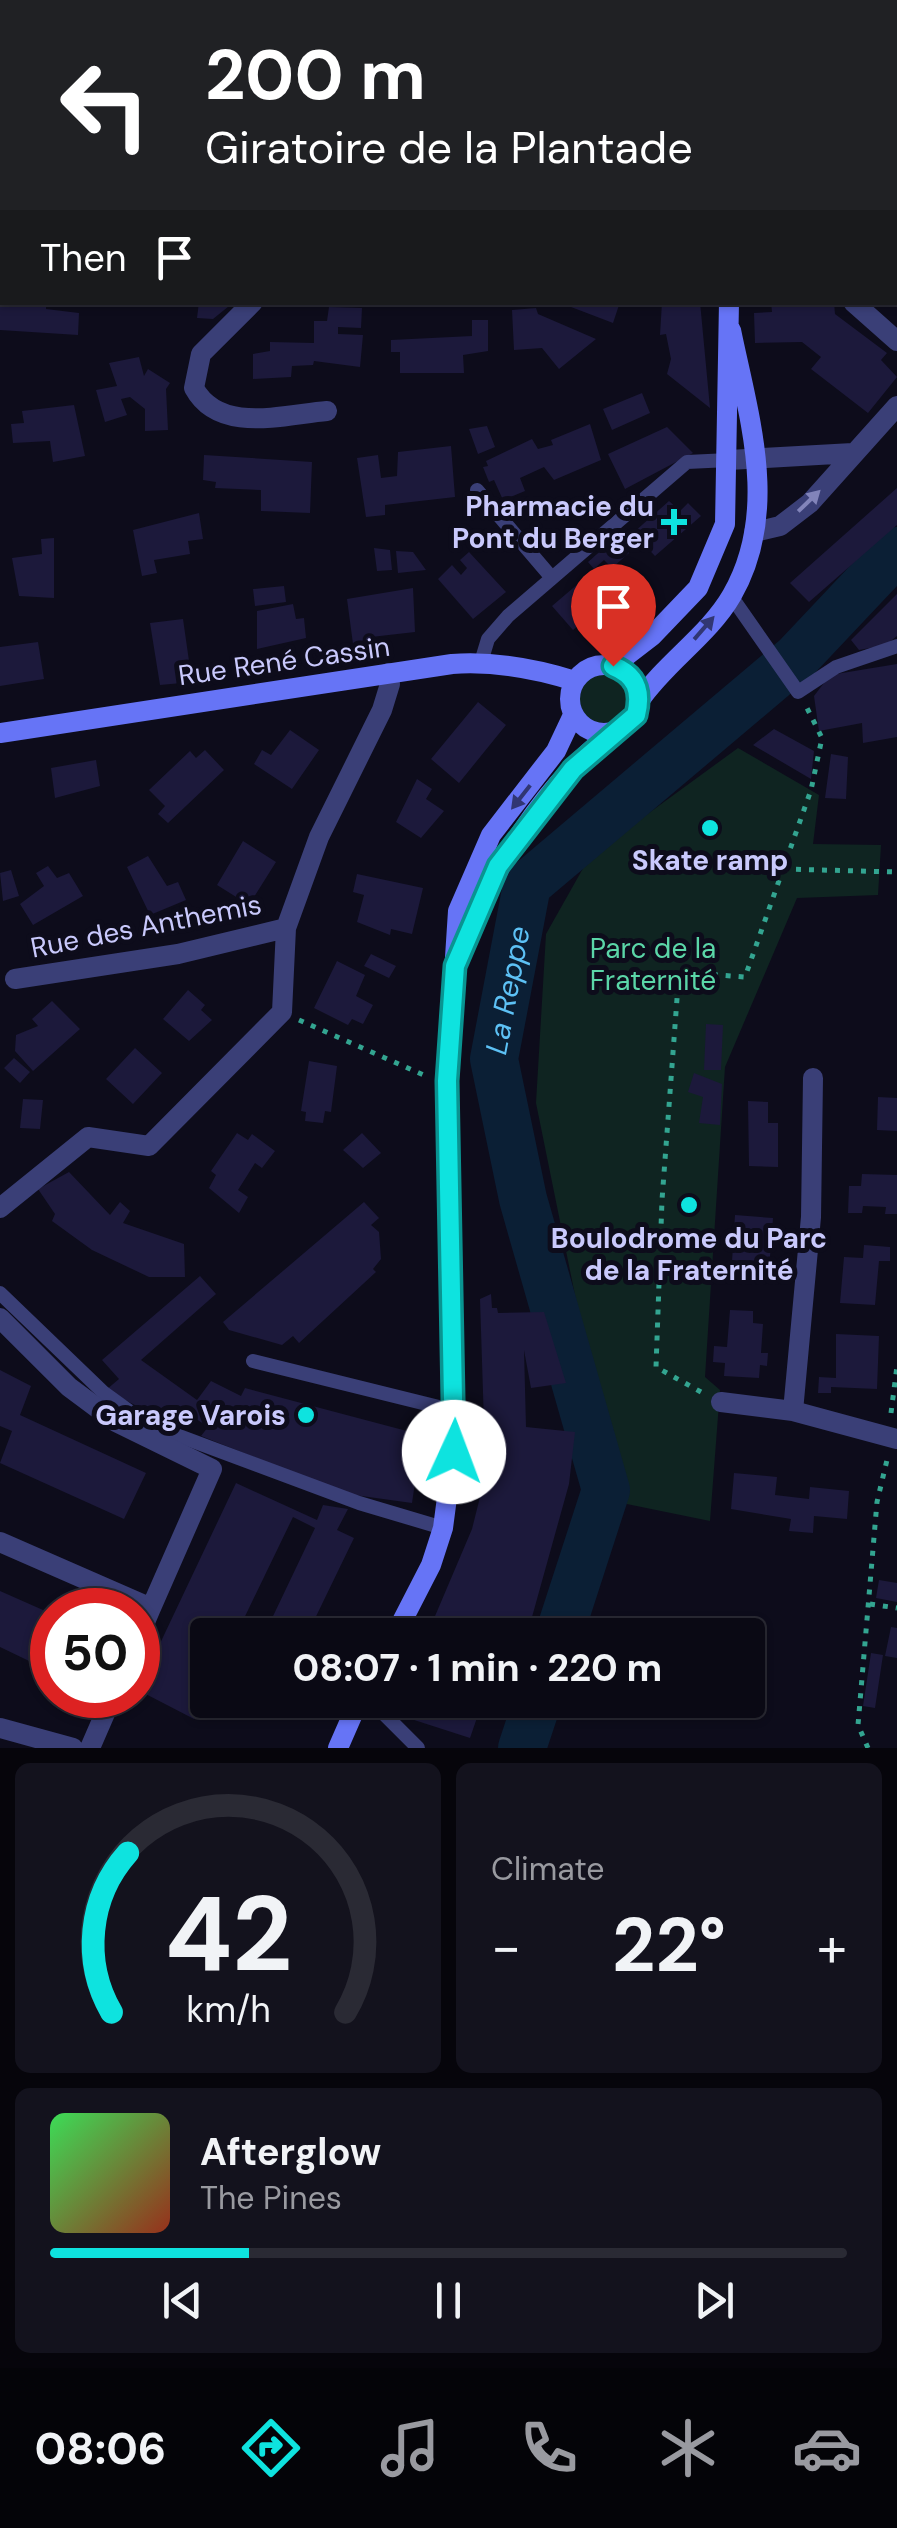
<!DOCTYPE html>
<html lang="en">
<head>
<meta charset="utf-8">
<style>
	body { margin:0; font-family:"DM Sans",sans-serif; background:#13121d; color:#f1f3f6; height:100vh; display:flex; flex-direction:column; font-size:38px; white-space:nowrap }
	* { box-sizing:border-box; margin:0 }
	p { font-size:32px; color:#999aa0 }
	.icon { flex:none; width:55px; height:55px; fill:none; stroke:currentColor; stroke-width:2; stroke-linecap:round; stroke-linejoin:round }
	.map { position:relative; height:1748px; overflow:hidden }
	.panel { display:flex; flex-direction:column; gap:15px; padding:15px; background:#06050b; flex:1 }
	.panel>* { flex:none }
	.banner { position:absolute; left:0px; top:0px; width:898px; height:305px; box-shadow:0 2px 8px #0004,0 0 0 2px #2a2a34; background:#202124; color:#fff; overflow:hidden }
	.speed { position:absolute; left:30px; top:1588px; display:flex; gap:20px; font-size:50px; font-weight:700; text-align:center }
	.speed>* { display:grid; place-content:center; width:130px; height:130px; border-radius:50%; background:#0a0914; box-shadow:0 2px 8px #0004,0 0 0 2px #2a2a34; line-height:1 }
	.speed .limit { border:15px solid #d22; background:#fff; color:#111 }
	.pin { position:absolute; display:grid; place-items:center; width:85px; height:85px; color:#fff; margin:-102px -42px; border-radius:50% 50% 50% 0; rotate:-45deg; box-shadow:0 0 10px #0007 }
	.pin .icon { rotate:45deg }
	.me { position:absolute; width:110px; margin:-55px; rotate:2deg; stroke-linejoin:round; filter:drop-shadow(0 0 8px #0008) }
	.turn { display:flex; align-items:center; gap:35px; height:210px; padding:0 40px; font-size:45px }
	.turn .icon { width:130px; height:130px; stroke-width:2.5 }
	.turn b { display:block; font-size:70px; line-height:85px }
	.then { display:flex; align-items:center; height:95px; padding:0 40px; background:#0003; gap:20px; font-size:38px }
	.big { font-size:75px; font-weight:700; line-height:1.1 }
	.panel .card { flex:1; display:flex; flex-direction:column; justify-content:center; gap:15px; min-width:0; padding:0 35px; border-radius:15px; background:#13121d }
	.panel .dial { align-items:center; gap:0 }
	.dial svg { height:260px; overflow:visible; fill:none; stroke:#2a2a34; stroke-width:7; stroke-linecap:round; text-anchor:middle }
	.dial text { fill:#f1f3f6; stroke:none }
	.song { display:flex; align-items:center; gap:30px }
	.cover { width:120px; height:120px; border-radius:15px; background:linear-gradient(135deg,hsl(130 70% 55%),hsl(10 70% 35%)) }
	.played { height:10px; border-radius:5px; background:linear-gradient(90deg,#0ee3df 25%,#2a2a34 25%) }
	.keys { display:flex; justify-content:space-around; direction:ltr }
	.heat { display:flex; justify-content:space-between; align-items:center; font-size:55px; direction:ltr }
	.panel .tiles { flex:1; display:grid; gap:15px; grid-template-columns:1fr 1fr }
	.card:last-child { grid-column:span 2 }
	.trip { position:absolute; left:190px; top:1618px; width:575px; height:100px; border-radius:10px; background:#0a0914; box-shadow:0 2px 8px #0004,0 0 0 2px #2a2a34; font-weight:700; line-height:100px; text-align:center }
	.tabs { display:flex; height:160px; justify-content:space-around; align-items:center; background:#040408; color:#999aa0 }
	.tabs .icon { width:70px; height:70px }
	.tabs .active { color:#0ee3df }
	.tabs b { font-size:45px; color:#f1f3f6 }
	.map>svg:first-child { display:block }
</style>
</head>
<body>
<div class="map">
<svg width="897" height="1748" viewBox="0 0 897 1748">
	<rect width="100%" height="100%" fill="#0d0c1b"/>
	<path fill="#0f2421" d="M570 699a34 34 0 1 1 68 0a34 34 0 1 1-68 0Z
		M738,748L819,795L813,844L881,845L878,895L797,898L725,1067L705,1377L720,1390L710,1521L617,1502L536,1103L546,934L590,856Z"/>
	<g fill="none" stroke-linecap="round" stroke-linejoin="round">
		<g stroke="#0b1f35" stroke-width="48">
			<path id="s1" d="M559,1635L606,1490L523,1199L494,1059L527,885L797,657L897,551"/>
			<path d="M522,1748L538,1700"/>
		</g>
	</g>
	<path fill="#1c193b" d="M0,302L46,305V309L79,313L78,335L0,330Z
		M199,302H234L213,319L197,318Z
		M558,302H620L613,323Z
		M662,302H700L710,408L667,374L671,359L666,334L660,335Z
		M771,302H834L835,314L887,353L881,360L897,377L868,413L811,369L821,357L802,342L755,343L754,313L772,312Z
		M329,307L362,308L361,328L338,327V334L363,335L360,367L314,361L313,365L292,366L291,377L253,379V354L270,351V342L314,343V321H327Z
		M536,308L538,314L596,339L559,369L542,348L514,350L512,310Z
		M472,320H488V351L463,355L464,373H400V352H391V340L472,336Z
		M139,357L144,376L148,369L170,383L166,389L168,430L145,431V409L130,397L121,399L127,415L105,422L96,390L117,386L109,363Z
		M642,393L650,413L612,430L603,409Z
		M74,405L85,456L53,462L50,441L13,443L11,424L24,423L22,411Z
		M590,424L601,460L554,480L544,467L520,478L525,491L503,500L494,480L489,482L483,467L488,466L486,461L532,439L538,449L553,445L551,440Z
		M487,426L495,447L478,454L469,429Z
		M667,427L693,453L625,489L608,454Z
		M451,446L455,497L385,505V515L366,517L357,458L378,455L381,478L397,476L398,452Z
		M204,455L312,462L310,513L261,511V490L215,488L216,482L203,480Z
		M897,488V525L809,602L790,583Z
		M669,501L680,511L688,503L701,516L655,556L633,533Z
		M199,513L203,539L188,541L190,554L154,560L157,573L142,576L133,530Z
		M623,531L633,541L625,549L629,553L612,568L604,560L594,569L588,562Z
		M54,538V598L19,596L12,558L42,554L41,539Z
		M374,548L390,550L392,570L377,571Z
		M396,551L413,552L426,570L398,573Z
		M469,552L506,592L473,619L438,579L452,565L461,575L467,568L460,560Z
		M593,571L616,593L573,630L552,606Z
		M284,586L286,602L255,606L253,589Z
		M413,588L415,632L371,637L364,646L353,644L347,599Z
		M897,594V636L886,645L859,650L851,640Z
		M293,604L296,619L304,618L306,638L257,649V611Z
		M183,619L192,682L160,685L150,623Z
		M38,642L44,679L0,686V647Z
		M897,664V737L863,743L862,723L819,731L814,696L830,675Z
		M478,702L506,725L459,783L431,759Z
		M774,729L814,751L811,779L753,745Z
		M290,730L319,750L292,789L254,764L262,750L271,755Z
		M205,750L224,770L168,823L158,814L165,806L149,790L190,751L196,758Z
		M831,754L848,757L846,799L825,798Z
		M96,760L100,786L55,798L51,768Z
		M417,779L432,789L426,799L444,811L421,838L396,822Z
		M243,841L276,862L249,905L217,885Z
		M148,856L167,886L178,882L186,900L150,915L127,867Z
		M48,866L57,878L69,873L83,896L33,925L20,904L44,886L36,873Z
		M11,870L19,896L3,901L0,873Z
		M357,874L423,888L412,934L391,929L390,935L357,922L364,895L353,892Z
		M371,954L396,966L389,978L364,966Z
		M337,961L365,975L356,996L373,1005L363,1024L352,1019L348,1025L314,1008Z
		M188,990L205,1005L201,1010L212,1020L189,1041L163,1019Z
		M52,1001L80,1029L33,1071L15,1051L16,1035L38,1026L32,1019Z
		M706,1024L723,1025L721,1070H704Z
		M135,1048L162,1073L133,1104L106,1079Z
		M14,1058L30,1072L20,1083L4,1068Z
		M309,1061L337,1066L331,1112L325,1111L323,1123L305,1121L306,1112L301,1111Z
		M694,1073L722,1084L720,1125L699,1123L703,1097L688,1092Z
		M878,1097L897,1098V1131L877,1130Z
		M23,1099L43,1100L40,1129L20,1128Z
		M748,1101L768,1102V1123H778V1167L749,1166Z
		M237,1133L248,1140L252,1134L275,1151L262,1168L255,1163L238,1190L248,1197L239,1213L209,1188L216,1175L211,1171Z
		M362,1133L381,1153L363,1168L343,1150Z
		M69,1172L110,1215L120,1202L130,1211L123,1223L184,1244L185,1277H149L92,1250L52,1221L55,1214L38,1189Z
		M862,1174L897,1175V1214H885L886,1207L863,1206L862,1213H848L849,1186H861Z
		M364,1202L379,1218L371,1225L379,1232L381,1259L373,1269L376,1272L299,1343L293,1336L282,1345L229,1330L223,1322Z
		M735,1215L773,1218L769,1269L757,1267L755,1280L731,1277Z
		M864,1245L890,1247V1261H879L875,1305L840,1303L844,1257L863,1258Z
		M200,1276L216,1294L141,1360L197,1400L211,1381L241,1396L245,1388L422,1435L412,1503L347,1494L201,1436L208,1427L189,1414L179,1428L106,1390L119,1379L102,1360Z
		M491,1294L492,1308H497L498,1313L544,1312L566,1383L531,1388L524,1350L526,1427L575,1432L569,1484L527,1635H427L472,1529L480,1497L485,1455L480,1299Z
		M730,1310L753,1311V1323L763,1324L761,1353H768L767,1366L760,1365L759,1378L724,1376L725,1363L713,1362L714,1346L727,1347Z
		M836,1334L879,1336L877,1389L831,1387V1393H818L819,1377L836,1378Z
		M0,1370L31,1386L20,1415L146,1473L124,1519L0,1463L12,1431L0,1426Z
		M734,1473L777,1477L775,1495L809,1499L810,1487L849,1491L847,1519L814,1516L813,1533L789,1531L791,1519L731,1509Z
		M236,1483L317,1520L323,1505L348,1509L337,1530L354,1538L307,1635H269L265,1633L315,1528L293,1517L236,1635H208V1699L194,1719L138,1690Z
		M879,1580L897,1583V1602L876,1598Z
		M0,1591L52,1614V1672L0,1647Z
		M891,1627L897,1628V1658L885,1656Z
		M871,1653L883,1655L875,1708L863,1706Z
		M414,1700H458L480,1709L470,1738L408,1718Z"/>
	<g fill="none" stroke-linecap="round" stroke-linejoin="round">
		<path stroke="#33a591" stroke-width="5" stroke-dasharray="5 8" stroke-linecap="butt" d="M860,0L868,2
			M783,869L897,872
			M299,1020L426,1076
			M701,1392L656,1367L662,1200L679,972L745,977L811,790L822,738L807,708
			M891,1413L897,1366
			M870,1604L897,1608
			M868,1748L858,1725L877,1502L887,1460"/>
		<path stroke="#3a3f77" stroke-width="14" d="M477,490L552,578
			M731,596L798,692L836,667L897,646
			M481,662L488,639L508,616L687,462L729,460
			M0,1293L104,1393L147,1424L359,1503L443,1528
			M253,1361L455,1411
			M370,1700L418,1748"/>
		<path stroke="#3a3f77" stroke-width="20" d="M187,0L190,2
			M615,0L616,2
			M895,19L897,18
			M0,145L2,146
			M895,281L897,283
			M253,302L201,354L194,388C219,434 282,415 327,411
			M853,302L897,341
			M729,460L853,453
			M754,532L780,526L810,503L897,406
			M15,979L178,954L286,928
			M0,1208L88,1137L149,1146L282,1012L286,928L319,837L382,710L390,684L388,673
			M0,1318L69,1387L116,1422L212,1469L151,1608
			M721,1402L793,1411L897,1439
			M793,1411L811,1217L813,1078
			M0,1542L151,1608L138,1639
			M0,1728L73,1748
			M90,1748L113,1695"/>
		<path stroke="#6674f6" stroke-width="20" d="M749,2V0
			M570 699a34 34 0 1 1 68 0a34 34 0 1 1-68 0Z
			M613,666L652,636L698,588L725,524L729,302
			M640,700C666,662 709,635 732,595C780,511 749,418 731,330
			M0,733L452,664C495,661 534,668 575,681
			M461,951C492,870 542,786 612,733
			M395,1635L431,1565L443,1528L453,1452L447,1081L458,911L491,835L556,751L573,715
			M338,1748L359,1700"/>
	</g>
	<defs><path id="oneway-solid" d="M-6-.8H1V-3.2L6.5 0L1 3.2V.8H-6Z" transform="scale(2.5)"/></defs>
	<use fill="#8284ba" href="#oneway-solid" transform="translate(809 501) rotate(-44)"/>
	<g fill="#313673">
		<use href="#oneway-solid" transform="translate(704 628) rotate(-49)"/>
		<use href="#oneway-solid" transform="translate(521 797) rotate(128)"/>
	</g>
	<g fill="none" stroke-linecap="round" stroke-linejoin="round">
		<g stroke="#099491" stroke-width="25">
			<path id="route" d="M454,1452L447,1081L455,966L498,866L573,769L636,715C642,691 636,675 613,666"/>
		</g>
		<use href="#route" stroke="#0ee3df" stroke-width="18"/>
	</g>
	<g fill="#0ee3df" stroke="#0d0c1b" stroke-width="4">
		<path d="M669 507h10v10h10v10h-10v10h-10v-10h-10v-10h10z"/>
		<circle cx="710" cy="828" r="10"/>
		<circle cx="689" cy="1205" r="10"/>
		<circle cx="306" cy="1415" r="10"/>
	</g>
	<g text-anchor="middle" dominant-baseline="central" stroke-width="10" stroke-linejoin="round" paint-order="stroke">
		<g font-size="28" font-weight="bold" fill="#c9c9fc" stroke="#0d0c1b" text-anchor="end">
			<text x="654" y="506">Pharmacie du<tspan x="654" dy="32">Pont du Berger</tspan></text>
			<text x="710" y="860" text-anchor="middle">Skate ramp</text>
			<text x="689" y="1238" text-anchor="middle">Boulodrome du Parc<tspan x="689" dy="32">de la Fraternité</tspan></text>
			<text x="286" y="1415">Garage Varois</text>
		</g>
		<g font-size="28" fill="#c9c9fc" stroke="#0d0c1b">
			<text transform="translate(284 661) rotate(-8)">Rue René Cassin</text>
			<text transform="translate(146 926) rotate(-11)">Rue des Anthemis</text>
		</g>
		<g font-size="28" fill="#5bd6a8" stroke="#0d0c1b">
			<text x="653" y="948">Parc de la<tspan x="653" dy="32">Fraternité</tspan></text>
		</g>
		<g font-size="30" font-style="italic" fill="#5dc1f5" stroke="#0d0c1b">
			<text stroke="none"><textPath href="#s1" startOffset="668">La Reppe</textPath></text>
		</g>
	</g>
</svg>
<div class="speed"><div class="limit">50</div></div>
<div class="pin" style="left:613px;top:666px;background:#d93025"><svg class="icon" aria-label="arrive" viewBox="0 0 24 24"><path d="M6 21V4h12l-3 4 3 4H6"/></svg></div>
<svg class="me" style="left:454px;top:1452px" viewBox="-20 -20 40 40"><circle r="19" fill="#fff"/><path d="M0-13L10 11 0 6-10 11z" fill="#0ee3df"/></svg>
<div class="trip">08:07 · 1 min · 220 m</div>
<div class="banner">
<div class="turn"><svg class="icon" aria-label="left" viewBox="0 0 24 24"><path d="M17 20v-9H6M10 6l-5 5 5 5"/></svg><div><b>200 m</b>Giratoire de la Plantade</div></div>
<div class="then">Then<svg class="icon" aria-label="arrive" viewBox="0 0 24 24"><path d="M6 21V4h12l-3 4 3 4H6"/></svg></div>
</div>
</div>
<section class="panel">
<div class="tiles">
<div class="card dial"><svg viewBox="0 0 100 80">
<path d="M14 69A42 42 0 1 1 86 69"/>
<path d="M14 69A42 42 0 0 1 19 20" stroke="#0ee3df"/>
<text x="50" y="56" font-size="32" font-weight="700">42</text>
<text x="50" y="72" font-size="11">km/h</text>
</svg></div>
<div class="card"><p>Climate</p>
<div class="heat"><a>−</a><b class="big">22°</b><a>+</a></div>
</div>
<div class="card">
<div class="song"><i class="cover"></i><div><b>Afterglow</b><p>The Pines</p></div></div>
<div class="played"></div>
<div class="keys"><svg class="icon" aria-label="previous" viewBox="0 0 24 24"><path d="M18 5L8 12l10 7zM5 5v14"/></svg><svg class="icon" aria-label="pause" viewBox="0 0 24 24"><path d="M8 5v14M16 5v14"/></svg><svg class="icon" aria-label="next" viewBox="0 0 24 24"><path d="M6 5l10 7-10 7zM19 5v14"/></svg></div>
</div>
</div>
</section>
<nav class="tabs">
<b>08:06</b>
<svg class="icon active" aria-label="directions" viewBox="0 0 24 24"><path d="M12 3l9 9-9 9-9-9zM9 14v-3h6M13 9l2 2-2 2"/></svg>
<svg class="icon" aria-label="music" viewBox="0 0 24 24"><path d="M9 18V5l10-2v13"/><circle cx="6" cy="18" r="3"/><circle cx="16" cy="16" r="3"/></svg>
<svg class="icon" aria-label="phone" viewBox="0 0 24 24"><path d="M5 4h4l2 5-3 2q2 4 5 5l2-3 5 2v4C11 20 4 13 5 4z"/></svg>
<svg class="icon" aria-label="climate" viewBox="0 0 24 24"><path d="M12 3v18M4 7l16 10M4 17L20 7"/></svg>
<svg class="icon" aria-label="car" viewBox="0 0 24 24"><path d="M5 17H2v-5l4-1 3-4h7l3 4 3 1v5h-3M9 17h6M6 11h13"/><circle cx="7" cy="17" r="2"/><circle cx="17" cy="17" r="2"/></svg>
</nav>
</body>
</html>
